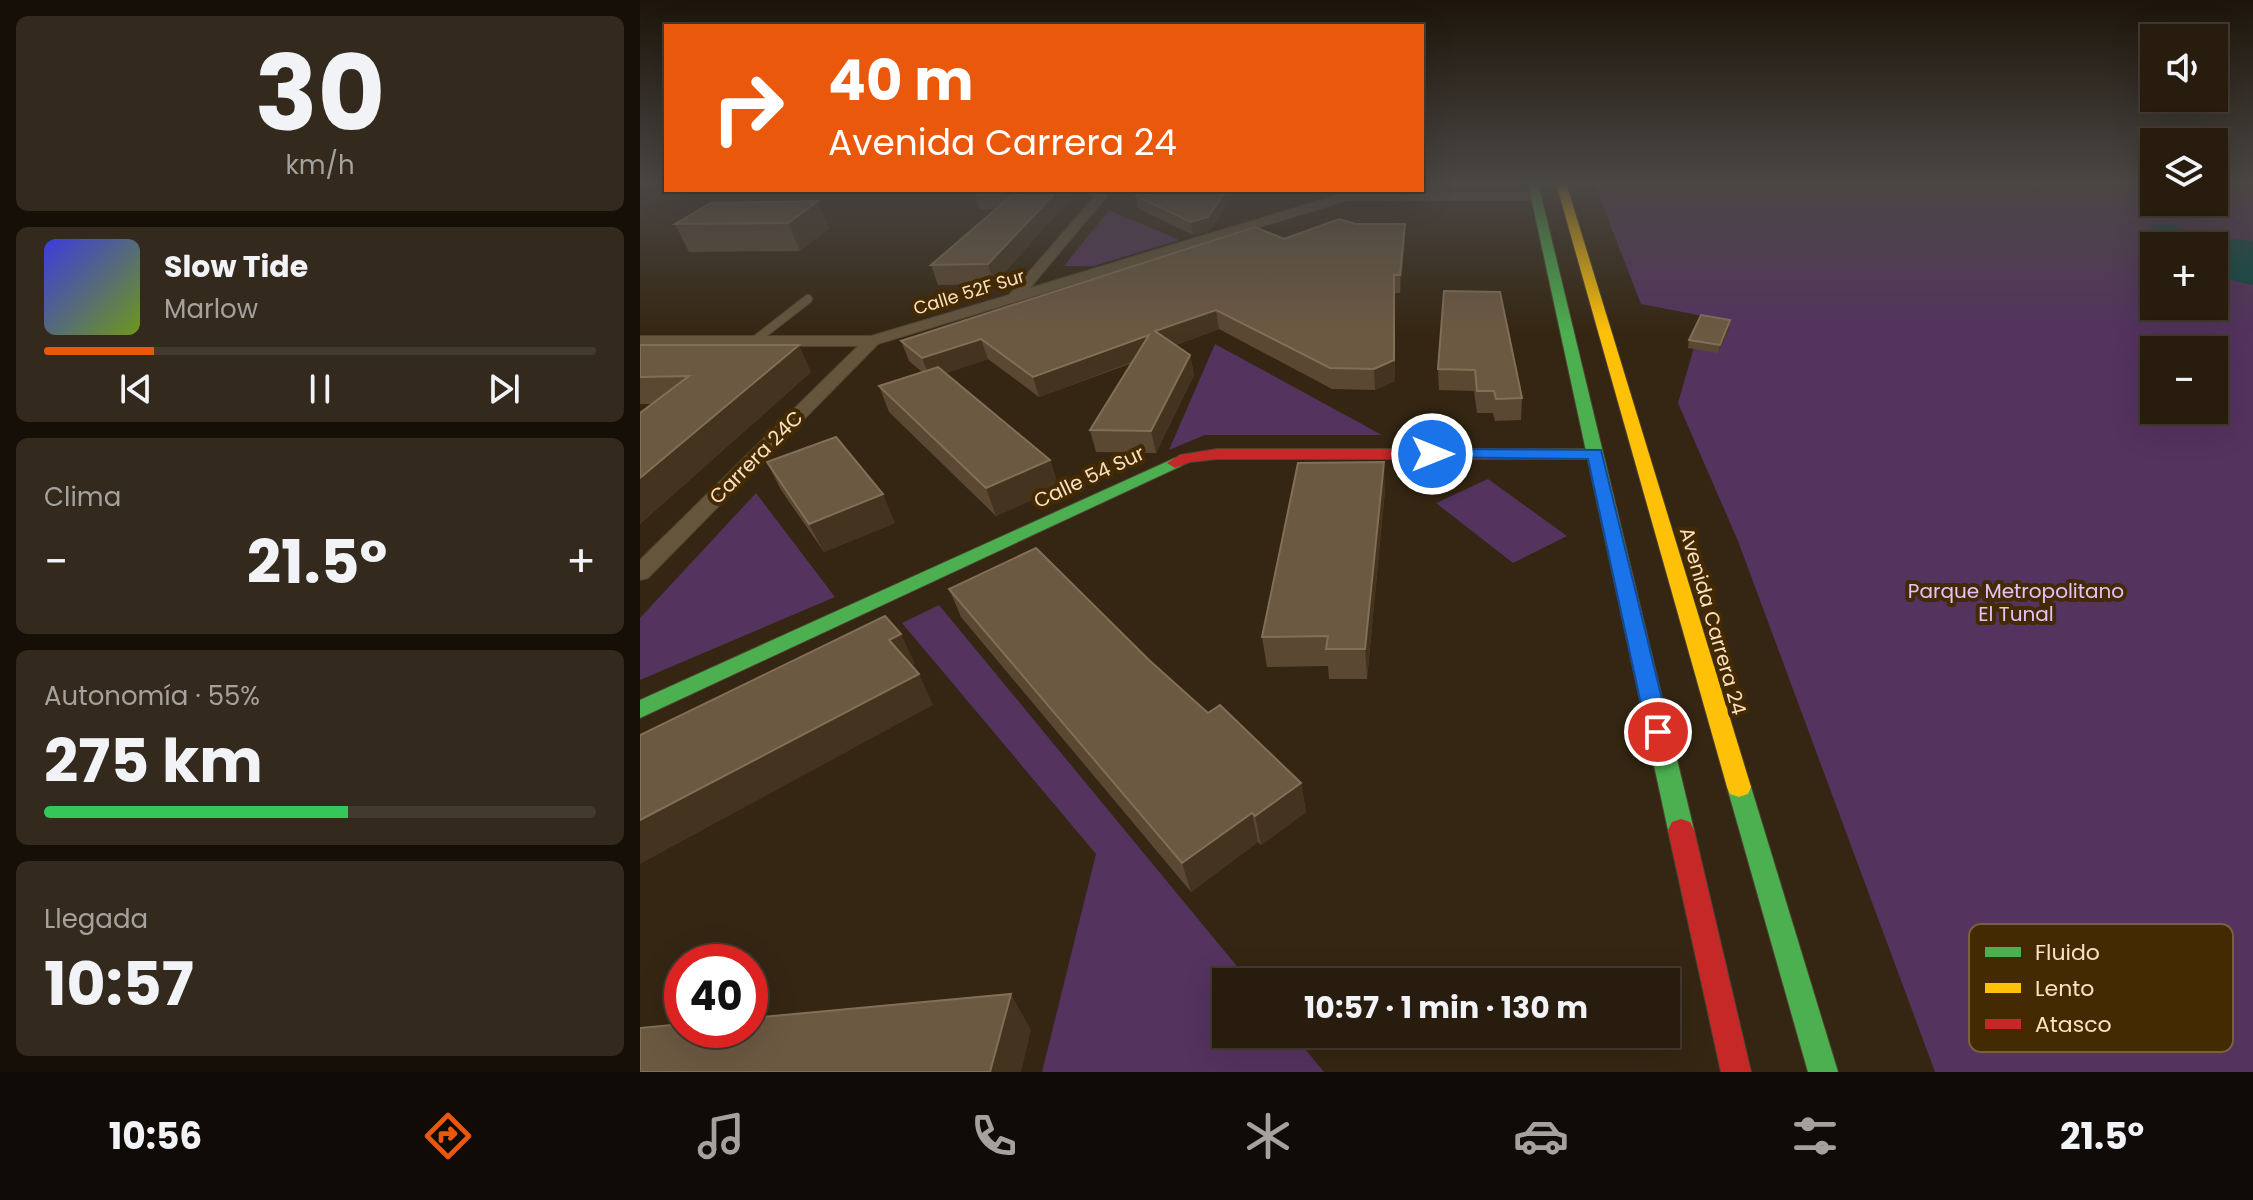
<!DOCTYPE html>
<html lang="es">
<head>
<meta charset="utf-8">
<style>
	body { margin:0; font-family:Poppins,sans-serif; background:#33291c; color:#f1f3f6; height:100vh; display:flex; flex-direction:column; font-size:30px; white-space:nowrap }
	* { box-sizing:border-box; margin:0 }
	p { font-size:26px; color:#a4a19e }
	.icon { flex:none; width:44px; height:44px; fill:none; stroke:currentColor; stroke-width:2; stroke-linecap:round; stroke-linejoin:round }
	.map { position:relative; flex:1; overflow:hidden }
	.side { display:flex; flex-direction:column; gap:16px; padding:16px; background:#150f08; width:640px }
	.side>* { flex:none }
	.banner { position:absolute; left:24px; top:24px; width:760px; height:168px; border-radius:0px; box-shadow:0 8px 32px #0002,0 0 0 2px #433a2e; background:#ea580c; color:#fff; overflow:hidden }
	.fabs { position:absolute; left:1500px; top:24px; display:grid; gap:16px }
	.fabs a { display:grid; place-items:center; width:88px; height:88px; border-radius:0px; background:#271c0e; box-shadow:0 8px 32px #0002,0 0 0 2px #433a2e; font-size:40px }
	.speed { position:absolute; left:24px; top:944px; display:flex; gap:16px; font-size:40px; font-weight:700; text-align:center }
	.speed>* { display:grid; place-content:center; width:104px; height:104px; border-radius:50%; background:#271c0e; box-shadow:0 8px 32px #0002,0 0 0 2px #433a2e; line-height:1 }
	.speed .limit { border:12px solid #d22; background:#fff; color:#111 }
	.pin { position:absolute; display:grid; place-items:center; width:68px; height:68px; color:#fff; margin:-34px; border:4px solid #fff; border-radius:50%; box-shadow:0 2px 8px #0007 }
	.me { position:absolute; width:88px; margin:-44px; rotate:90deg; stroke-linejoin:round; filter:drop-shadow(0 0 6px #0008) }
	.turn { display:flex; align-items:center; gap:28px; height:168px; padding:0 32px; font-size:36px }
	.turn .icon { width:104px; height:104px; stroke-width:2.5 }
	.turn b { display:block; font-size:56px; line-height:68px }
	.big { font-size:60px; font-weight:700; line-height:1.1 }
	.side .card { flex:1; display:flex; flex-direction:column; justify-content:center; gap:12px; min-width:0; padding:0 28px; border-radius:12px; background:#33291c }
	.side .dial { align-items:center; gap:0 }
	.dial b { font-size:104px; line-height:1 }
	.song { display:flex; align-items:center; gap:24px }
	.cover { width:96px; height:96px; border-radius:12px; background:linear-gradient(135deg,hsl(240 70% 55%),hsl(80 70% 35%)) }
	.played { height:8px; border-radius:4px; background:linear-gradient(90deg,#ea580c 20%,#433a2e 20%) }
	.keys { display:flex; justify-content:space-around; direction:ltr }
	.heat { display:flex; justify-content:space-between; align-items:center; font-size:44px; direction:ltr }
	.charge { height:12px; border-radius:6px; background:linear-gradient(90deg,#34c759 55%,#433a2e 0) }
	.trip { position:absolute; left:572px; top:968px; width:468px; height:80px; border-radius:0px; background:#271c0e; box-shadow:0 8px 32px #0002,0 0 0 2px #433a2e; font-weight:700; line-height:80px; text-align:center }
	.dock { display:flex; height:128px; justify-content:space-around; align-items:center; background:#100b06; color:#a4a19e }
	.dock .icon { width:56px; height:56px }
	.dock .current { color:#ea580c }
	.dock b { font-size:36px; color:#f1f3f6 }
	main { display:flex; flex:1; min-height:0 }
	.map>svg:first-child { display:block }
</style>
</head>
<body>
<main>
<section class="side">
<div class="card dial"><b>30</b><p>km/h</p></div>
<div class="card">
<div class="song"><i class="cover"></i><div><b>Slow Tide</b><p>Marlow</p></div></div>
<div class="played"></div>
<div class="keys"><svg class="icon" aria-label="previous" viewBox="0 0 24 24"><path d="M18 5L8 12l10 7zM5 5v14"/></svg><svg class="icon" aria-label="pause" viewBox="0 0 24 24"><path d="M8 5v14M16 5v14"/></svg><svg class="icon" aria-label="next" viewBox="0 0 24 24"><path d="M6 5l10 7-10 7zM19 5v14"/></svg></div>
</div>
<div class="card"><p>Clima</p>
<div class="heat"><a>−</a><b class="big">21.5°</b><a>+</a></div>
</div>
<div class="card"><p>Autonomía · 55%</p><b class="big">275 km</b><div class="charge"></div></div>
<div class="card"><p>Llegada</p><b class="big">10:57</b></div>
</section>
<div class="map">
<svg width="1613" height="1072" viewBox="0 0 1613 1072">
	<rect width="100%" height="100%" fill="#342612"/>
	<path fill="#54335f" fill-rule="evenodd" d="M954,183H1514V202H1574V183H1613V1072H1295L1098,541L1038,403L1063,316L1001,304ZM1514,246H1574V306H1514ZM1514,350H1574V410H1514Z
		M469,210L539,240L454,266H424Z
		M575,344L742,435H565L529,450Z
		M848,479L927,536L873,563L796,503Z
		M116,493L195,597L0,680V618Z
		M299,605L610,982H586V1034H653L684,1072H402L456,854L262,623Z"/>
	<path fill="#084b49" d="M1514,225H1531L1574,237L1613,241V285L1574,276V246C1553,246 1528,241 1510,229Z"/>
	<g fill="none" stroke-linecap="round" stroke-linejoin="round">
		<g stroke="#504332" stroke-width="10">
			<path id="lane" d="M114,341L168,299"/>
		</g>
		<g stroke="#504332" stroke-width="2">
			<path id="street" d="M460,190H472L390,288L707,192H896L902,196L896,200H708L238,344L8,578L0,580V560L218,346H0V336H231L369,295Z"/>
		</g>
		<g stroke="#504332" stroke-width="2">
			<path id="fast" d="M888,183H898L1054,830L1050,838L1041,841L1032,838L1028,830Z
				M535,458L543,463L541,466L0,718V700Z
				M1099,777L1108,780L1111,787L1198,1072H1168L1087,787L1090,780Z"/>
		</g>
		<g stroke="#504332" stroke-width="2">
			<path id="slow" d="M916,183H926L1111,787L1108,794L1099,797L1090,794L1087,787Z"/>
		</g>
		<g stroke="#504332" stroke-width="2">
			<path id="jam" d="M577,449H955L963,454L955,459H577L550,462L535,468L527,463L540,455Z
				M1041,819L1050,822L1054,830L1111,1072H1081L1028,830L1032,822Z"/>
		</g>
		<use href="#lane" stroke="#64553c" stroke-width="8"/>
		<use href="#street" fill="#64553c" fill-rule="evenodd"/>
		<use href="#fast" fill="#4caf50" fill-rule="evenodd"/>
		<use href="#slow" fill="#ffc107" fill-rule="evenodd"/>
		<use href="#jam" fill="#c62828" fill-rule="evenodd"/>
	</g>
	<path fill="#5b4833" d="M785,183H865V185H785Z
		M335,190H438L354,284L298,285L291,265L357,209H340L334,191Z
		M500,190H597L570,230L553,235L499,209L496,196Z
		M71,203L189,228L160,251L49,252L35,224Z
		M716,224H765V241L760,293H755V381L735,390L692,389L579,329L536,345L550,355L554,375L516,453L456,452L450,430L492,363L399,397L348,359L306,373L410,460L419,488L356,516L249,412L239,386L282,372L269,361L261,341L644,239Z
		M804,291L882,398L881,420L855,421L853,413H837L834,391L799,390L798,369Z
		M1090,320L1089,329L1078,353L1048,348L1049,340Z
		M0,345L171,372L0,524V413L12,404H0Z
		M127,462L255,523L184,552L141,490Z
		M745,490L727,679H689L688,666L627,667L622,637Z
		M309,589L568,713L661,783L666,812L621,845L618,842L551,892L321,617Z"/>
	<path fill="#44341f" d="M418,190H438L354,284L348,264Z
		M587,190H597L570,230L553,235L551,222Z
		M178,201L189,228L160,251L148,223Z
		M765,224V241L760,293V275Z
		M754,275L755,381L735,390L734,369Z
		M576,310L579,329L519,351L515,331Z
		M1090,320L1089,329L1078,353L1080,345Z
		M509,335L513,354L399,397L393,377Z
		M341,339L348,359L290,378L282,358Z
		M159,345L171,372L0,524V478Z
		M550,355L554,375L516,453L511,431Z
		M410,460L419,488L356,516L346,488Z
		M744,462L745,490L727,679L725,649Z
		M243,494L255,523L184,552L169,524Z
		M261,634L275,664L264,670L249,640Z
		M279,674L293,705L0,864V820Z
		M661,783L666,812L621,845L615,816Z
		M612,813L618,842L551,892L542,863Z
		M371,994L391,1030L381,1072H350Z"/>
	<path fill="#6c5942" stroke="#836e56" stroke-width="2" d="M335,190H418L348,264L291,265L377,191H334Z
		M500,190H587L568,217L551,222L496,196Z
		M178,201L148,223L35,224L71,203Z
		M699,219L716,224H765L760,275H754V360L734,369L690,368L576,310L515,331L550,355L511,431L450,430L509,335L393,377L341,339L282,358L261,341L615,227L644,239Z
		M804,291L860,292L882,398L856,399L854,391H837L835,370L798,369Z
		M1061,315L1090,320L1080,345L1049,340Z
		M0,345H159L0,478V413L49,376L0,377Z
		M298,367L410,460L346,488L239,386Z
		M196,437L243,494L169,524L127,462Z
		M744,462L725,649H686L688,636L622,637L658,463Z
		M396,548L509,660L568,713L580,705L661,783L615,816L612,813L542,863L309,589Z
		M245,616L261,634L249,640L279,674L0,820V735Z
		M371,994L350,1072H0V1028L42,1024V1030H110V1018Z"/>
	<linearGradient id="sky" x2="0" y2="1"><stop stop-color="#1d150a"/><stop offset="0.55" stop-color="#4a4744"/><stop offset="1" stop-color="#4a4744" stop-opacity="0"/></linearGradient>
	<rect width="1613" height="333" fill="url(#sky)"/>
	<path fill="#1a73e8" stroke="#114b97" stroke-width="2" d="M792,449L961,450L1030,732L1026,738L1018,741L1010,738L1007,732L948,459L786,457V450Z"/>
	<g text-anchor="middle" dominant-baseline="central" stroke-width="8" stroke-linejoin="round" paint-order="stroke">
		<g font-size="18" fill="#fbe1c0" stroke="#432a03">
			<text transform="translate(329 292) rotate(-17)">Calle 52F Sur</text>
		</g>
		<g font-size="20" fill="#fbe1c0" stroke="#432a03">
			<text transform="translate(116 457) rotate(-45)">Carrera 24C</text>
			<text transform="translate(449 477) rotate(-25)">Calle 54 Sur</text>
			<text transform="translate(1073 621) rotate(74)">Avenida Carrera 24</text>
		</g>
		<g font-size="20" fill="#e4c1f7" stroke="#432a03">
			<text x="1376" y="591">Parque Metropolitano<tspan x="1376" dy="23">El Tunal</tspan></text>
		</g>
	</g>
	<rect x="1329" y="924" width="264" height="128" rx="12" fill="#432a03" stroke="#7a613c" stroke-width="2"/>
	<rect x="1345" y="947" width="36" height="10" fill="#4caf50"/>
	<rect x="1345" y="983" width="36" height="10" fill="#ffc107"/>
	<rect x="1345" y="1019" width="36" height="10" fill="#c62828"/>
	<g font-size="22" fill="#fbe1c0">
		<text x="1395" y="960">Fluido</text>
		<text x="1395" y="996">Lento</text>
		<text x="1395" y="1032">Atasco</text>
	</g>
</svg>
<div class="fabs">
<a><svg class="icon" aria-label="sound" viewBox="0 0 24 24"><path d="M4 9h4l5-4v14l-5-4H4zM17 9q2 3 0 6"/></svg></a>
<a><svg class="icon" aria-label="layers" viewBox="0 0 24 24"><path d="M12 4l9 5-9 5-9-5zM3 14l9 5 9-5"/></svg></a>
<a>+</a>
<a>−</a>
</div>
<div class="speed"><div class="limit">40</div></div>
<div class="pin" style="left:1018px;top:732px;background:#d93025"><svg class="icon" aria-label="arrive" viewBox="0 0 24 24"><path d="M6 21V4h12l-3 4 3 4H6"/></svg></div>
<svg class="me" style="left:792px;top:454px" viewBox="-20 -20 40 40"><circle r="17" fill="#1a73e8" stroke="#fff" stroke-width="3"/><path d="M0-11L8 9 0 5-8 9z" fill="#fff"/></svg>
<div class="trip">10:57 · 1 min · 130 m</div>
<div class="banner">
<div class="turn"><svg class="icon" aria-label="right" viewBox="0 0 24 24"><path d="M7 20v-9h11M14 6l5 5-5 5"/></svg><div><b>40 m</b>Avenida Carrera 24</div></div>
</div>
</div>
</main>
<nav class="dock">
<b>10:56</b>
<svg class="icon current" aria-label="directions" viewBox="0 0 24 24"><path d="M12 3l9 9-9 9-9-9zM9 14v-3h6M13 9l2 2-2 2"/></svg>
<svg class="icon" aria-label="music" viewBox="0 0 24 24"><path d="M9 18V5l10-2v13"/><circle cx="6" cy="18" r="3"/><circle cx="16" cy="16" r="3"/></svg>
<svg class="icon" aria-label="phone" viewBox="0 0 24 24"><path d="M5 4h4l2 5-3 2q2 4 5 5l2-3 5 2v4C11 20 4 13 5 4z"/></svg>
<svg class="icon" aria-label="climate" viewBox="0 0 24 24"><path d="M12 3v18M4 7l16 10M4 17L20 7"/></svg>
<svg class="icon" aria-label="car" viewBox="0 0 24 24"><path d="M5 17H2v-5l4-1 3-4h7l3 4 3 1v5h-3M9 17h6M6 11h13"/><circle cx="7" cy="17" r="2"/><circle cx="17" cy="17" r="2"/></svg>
<svg class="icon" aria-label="filters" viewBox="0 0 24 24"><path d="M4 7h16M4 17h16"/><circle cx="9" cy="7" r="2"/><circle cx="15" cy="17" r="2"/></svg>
<b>21.5°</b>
</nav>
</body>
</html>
